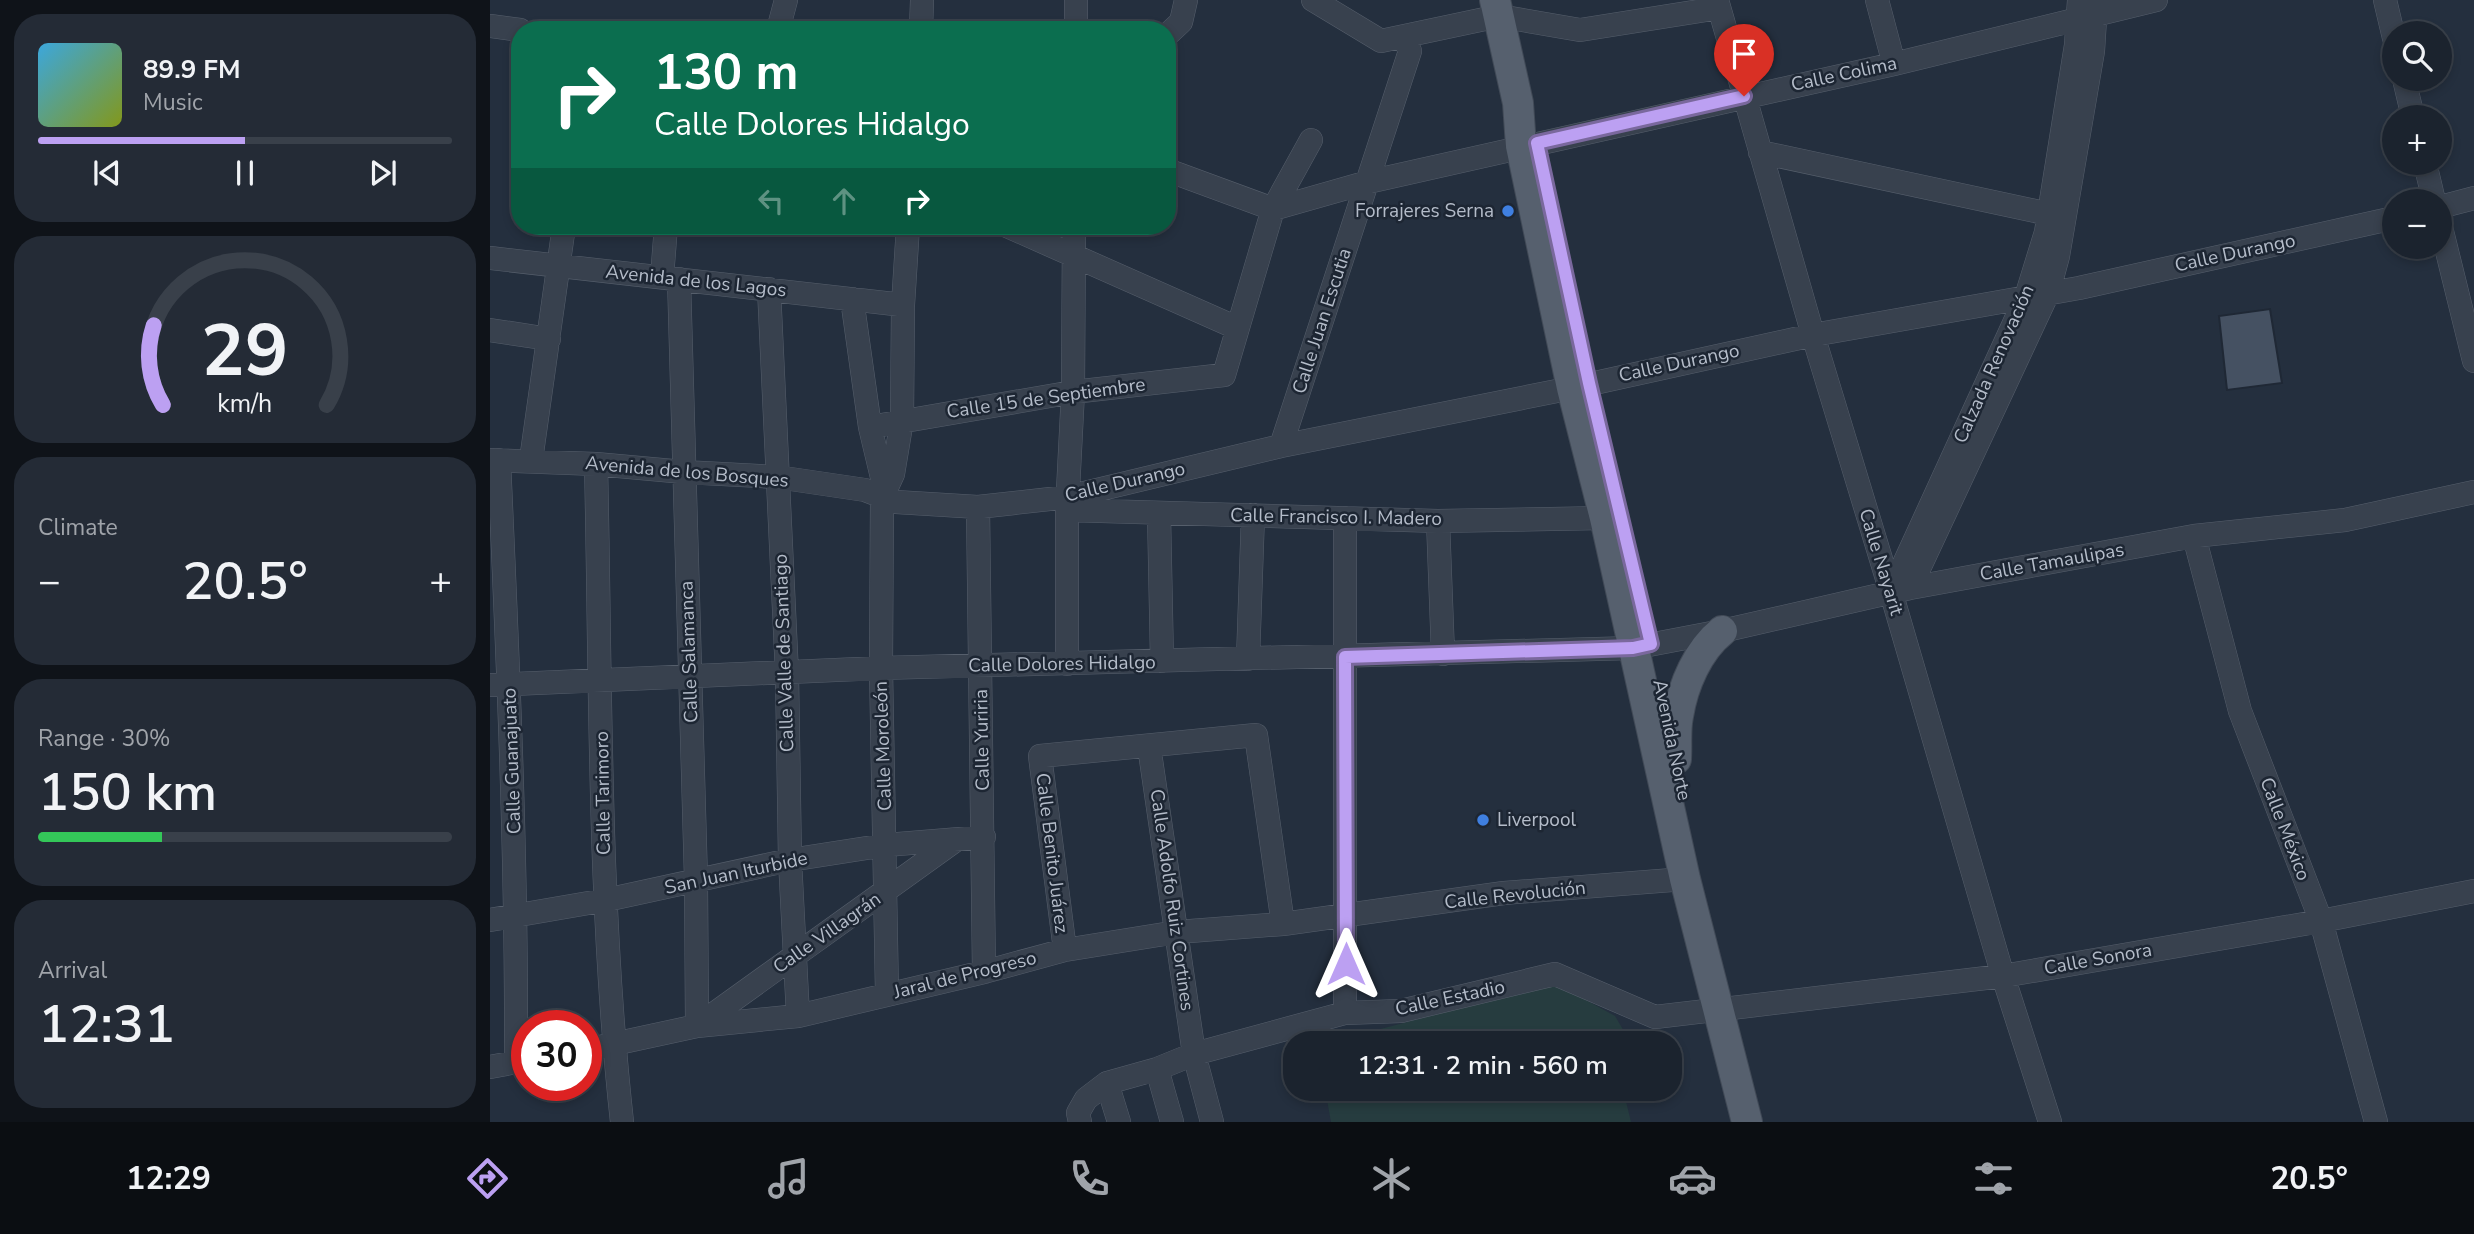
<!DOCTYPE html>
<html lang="en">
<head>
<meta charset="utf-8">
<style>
	body { margin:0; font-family:"Nunito Sans",sans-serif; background:#242b36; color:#f1f3f6; height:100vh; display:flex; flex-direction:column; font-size:26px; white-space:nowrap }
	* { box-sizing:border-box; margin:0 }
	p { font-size:23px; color:#a0a4aa }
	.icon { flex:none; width:38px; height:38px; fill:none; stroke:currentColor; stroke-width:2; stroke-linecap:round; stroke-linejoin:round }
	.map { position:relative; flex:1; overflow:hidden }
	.drawer { display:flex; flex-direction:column; gap:14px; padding:14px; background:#0f1319; width:490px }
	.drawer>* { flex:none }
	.banner { position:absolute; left:21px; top:21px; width:665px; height:214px; border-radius:28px; box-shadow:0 4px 10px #0003,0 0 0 2px #39404a; background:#0b6e4f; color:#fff; overflow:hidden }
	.controls { position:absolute; left:1892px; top:21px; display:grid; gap:14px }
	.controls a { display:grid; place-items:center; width:70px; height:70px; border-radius:50%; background:#1b232e; box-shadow:0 4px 10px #0003,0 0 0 2px #39404a; font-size:35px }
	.speed { position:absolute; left:21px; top:1010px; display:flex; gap:14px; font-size:35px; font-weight:700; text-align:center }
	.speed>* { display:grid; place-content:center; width:91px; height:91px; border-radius:50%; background:#1b232e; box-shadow:0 4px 10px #0003,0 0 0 2px #39404a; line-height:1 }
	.speed .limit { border:10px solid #d22; background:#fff; color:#111 }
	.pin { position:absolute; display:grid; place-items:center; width:60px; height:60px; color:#fff; margin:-72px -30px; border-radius:50% 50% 50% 0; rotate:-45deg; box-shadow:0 0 7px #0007 }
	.pin .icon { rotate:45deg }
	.me { position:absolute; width:77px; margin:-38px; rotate:0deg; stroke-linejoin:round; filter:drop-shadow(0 0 5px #0008) }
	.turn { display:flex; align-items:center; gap:24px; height:147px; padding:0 28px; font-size:32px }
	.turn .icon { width:91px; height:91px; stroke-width:2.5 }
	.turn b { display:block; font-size:49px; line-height:60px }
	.lanes { display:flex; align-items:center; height:66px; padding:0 28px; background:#0003; justify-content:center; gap:35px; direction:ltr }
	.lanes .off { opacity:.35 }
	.big { font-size:52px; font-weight:600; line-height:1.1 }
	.drawer .card { flex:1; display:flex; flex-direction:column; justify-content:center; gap:10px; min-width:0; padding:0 24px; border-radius:28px; background:#242b36 }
	.drawer .dial { align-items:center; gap:0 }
	.dial svg { height:182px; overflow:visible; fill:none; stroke:#39404a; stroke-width:7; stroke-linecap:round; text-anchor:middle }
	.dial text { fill:#f1f3f6; stroke:none }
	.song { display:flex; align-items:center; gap:21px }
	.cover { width:84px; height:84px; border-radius:10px; background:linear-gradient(135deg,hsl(200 70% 55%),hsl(70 70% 35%)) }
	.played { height:7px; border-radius:4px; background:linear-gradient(90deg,#bca0f2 50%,#39404a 50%) }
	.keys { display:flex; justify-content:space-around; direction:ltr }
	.heat { display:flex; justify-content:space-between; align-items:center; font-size:38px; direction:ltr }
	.charge { height:10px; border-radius:5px; background:linear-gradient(90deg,#34c759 30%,#39404a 0) }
	.trip { position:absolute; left:793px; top:1031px; width:399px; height:70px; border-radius:28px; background:#1b232e; box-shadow:0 4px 10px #0003,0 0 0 2px #39404a; font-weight:600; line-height:70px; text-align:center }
	.tab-bar { display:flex; height:112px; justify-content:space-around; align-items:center; background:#0b0e12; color:#a0a4aa }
	.tab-bar .icon { width:49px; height:49px }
	.tab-bar .on { color:#bca0f2 }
	.tab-bar b { font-size:32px; color:#f1f3f6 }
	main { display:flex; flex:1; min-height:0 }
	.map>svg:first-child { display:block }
</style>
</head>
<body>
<main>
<section class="drawer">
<div class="card">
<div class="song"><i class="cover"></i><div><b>89.9 FM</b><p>Music</p></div></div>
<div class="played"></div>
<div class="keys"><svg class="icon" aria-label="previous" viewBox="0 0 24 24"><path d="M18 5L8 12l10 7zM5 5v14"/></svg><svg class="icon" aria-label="pause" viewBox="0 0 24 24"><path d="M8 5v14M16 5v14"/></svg><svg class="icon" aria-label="next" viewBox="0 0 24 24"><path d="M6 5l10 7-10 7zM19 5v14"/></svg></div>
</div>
<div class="card dial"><svg viewBox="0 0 100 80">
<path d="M14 69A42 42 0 1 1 86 69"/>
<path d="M14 69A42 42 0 0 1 10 34" stroke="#bca0f2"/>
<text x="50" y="56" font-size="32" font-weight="700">29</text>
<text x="50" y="72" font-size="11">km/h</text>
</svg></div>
<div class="card"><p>Climate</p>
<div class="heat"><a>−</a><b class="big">20.5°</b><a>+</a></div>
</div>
<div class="card"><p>Range · 30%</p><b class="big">150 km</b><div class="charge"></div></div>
<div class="card"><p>Arrival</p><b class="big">12:31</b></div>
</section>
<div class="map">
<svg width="1984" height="1122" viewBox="0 0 1984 1122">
	<rect width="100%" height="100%" fill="#242f3e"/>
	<path fill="#263c3f" d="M1065,983L1125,1016L1141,1043H864L883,1031Z
		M835,1089H1133L1141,1122H841Z"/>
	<path fill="#455162" stroke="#1f2835" stroke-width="2" d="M1780,309L1792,383L1737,390L1729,316Z"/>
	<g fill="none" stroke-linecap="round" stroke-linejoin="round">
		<g stroke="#565f6c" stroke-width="24">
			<path id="minor" d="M586,0V30
				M823,0L891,41L1009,16L1090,30L1229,8
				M1227,0L1323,335L1401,592L1513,976L1560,1122
				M1387,0L1404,64
				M1895,0L1904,38
				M0,26L30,30
				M288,30L296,0
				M431,30L432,0
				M677,35L691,22L696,0
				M1914,79L1923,117
				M1270,152L1559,214
				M1935,163L1944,201
				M677,170L783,209L878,182L1404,64L1666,0
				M1950,207L1984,198
				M1950,223L1984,361
				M517,226L747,328
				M0,258L413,305
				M172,277L176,226
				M189,279L206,880L207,1026
				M279,289L297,674L300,860L308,1016
				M362,299L380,427L395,490
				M0,330L59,339
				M380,427L583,392L734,375L783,209L821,140
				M791,446L920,51L913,37
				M0,460L106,464L194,472L287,477L375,490L406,502L488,507L578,497L791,446L1082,388L1323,335L1589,288L1904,218
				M9,460C18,661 27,861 26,1062
				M41,460L74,226
				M106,464C111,683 108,904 132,1122
				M488,507L494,972
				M577,510L948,521L1115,518
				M669,513L672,661
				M855,518V1013
				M948,521L953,654
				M1704,536L1750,711L1831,921L1886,1122
				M1420,588L1558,293L1568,256L1603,51L1606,3
				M1401,592L1536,297L1556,232L1586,45L1589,0
				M758,659L763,515
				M577,664V510L583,392L584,226
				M0,685L391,668L1143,648L1232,631L1420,588L1704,536L1855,520L1984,492
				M659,746L704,1054L722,1122
				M0,920L116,900L300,860L396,845L494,837
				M575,950L550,756L766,735L793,924
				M397,994L391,668L392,498L403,474L412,420L413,305L418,226
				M207,1026L466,840
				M96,1050L207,1026L308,1016L494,972L575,950L687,932L793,924L1014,893L1195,879
				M0,1067L37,1060
				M667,1069L682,1122
				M617,1083L629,1122
				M590,1122L588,1113L596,1099L617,1083L667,1069L704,1054L855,1013L911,1011L1065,974L1165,1017L1513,976L1831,921L1984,891"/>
		</g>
		<g stroke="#414a57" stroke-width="32">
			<path id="major" d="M1005,0L1028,103L1031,146L1082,388L1115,518L1195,879L1257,1122
				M1186,759C1187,745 1185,730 1188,716C1193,685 1208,650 1232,631"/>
		</g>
		<use href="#minor" stroke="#38414e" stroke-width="23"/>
		<use href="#major" stroke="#56606e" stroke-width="30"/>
	</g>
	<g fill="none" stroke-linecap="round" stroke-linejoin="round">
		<g stroke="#7a689d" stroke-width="18">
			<path id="route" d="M856,964L855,657L1143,648L1161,644L1099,383L1047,143L1254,96"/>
		</g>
		<use href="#route" stroke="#bca0f2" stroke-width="12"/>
	</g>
	<g fill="#3f7fe0" stroke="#1d2633" stroke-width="2.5">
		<circle cx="1018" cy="211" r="7"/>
		<circle cx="993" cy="820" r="7"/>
	</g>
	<g text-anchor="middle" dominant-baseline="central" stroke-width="5" stroke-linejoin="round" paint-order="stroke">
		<g font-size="19" fill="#b4bcc9" stroke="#1d2633">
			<text transform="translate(1354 74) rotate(-12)">Calle Colima</text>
			<text transform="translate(1745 253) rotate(-12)">Calle Durango</text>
			<text transform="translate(206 281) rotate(6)">Avenida de los Lagos</text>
			<text transform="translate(832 321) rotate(-72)">Calle Juan Escutia</text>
			<text transform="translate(1189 363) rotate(-12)">Calle Durango</text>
			<text transform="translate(1504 364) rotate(-66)">Calzada Renovación</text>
			<text transform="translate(556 398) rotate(-8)">Calle 15 de Septiembre</text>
			<text transform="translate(197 472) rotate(5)">Avenida de los Bosques</text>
			<text transform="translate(635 482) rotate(-13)">Calle Durango</text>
			<text transform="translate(846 517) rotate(1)">Calle Francisco I. Madero</text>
			<text transform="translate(1391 562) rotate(73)">Calle Nayarit</text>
			<text transform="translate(1562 562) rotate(-10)">Calle Tamaulipas</text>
			<text transform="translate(199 652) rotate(-92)">Calle Salamanca</text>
			<text transform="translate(294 653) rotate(-92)">Calle Valle de Santiago</text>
			<text transform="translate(572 664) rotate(-1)">Calle Dolores Hidalgo</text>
			<text transform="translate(492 740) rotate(-91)">Calle Yuriria</text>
			<text transform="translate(1182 740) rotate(78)">Avenida Norte</text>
			<text transform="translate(393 746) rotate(-92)">Calle Moroleón</text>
			<text transform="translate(22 761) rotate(-92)">Calle Guanajuato</text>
			<text transform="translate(113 793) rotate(-91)">Calle Tarimoro</text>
			<text transform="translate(1795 829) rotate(69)">Calle México</text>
			<text transform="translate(562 853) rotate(83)">Calle Benito Juárez</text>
			<text transform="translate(246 873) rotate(-12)">San Juan Iturbide</text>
			<text transform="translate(1025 895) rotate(-6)">Calle Revolución</text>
			<text transform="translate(682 900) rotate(82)">Calle Adolfo Ruiz Cortines</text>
			<text transform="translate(337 933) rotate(-35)">Calle Villagrán</text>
			<text transform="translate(1608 959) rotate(-10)">Calle Sonora</text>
			<text transform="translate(475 975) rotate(-14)">Jaral de Progreso</text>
			<text transform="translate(960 998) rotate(-12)">Calle Estadio</text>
		</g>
		<g font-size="19" fill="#b4bcc9" stroke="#1d2633" text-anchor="end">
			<text x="1004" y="211">Forrajeres Serna</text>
			<text x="1007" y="820" text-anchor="start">Liverpool</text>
		</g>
	</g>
</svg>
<div class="controls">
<a><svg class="icon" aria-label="search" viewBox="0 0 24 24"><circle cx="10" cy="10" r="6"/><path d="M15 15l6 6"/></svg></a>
<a>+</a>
<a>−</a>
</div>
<div class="speed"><div class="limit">30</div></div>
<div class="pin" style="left:1254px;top:96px;background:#d93025"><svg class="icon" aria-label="arrive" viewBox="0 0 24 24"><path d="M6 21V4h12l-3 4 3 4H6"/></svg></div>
<svg class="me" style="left:856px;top:964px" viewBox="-20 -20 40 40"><path d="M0-17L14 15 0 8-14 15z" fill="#bca0f2" stroke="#fff" stroke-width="4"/></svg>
<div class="trip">12:31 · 2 min · 560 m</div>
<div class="banner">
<div class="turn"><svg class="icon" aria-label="right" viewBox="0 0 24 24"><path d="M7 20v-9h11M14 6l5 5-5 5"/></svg><div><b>130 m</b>Calle Dolores Hidalgo</div></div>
<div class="lanes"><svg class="icon off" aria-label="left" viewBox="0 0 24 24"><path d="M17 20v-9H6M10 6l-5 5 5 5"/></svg><svg class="icon off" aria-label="ahead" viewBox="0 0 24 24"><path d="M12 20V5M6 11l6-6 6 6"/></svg><svg class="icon" aria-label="right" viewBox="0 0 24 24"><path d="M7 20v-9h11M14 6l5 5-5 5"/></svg></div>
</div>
</div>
</main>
<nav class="tab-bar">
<b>12:29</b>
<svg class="icon on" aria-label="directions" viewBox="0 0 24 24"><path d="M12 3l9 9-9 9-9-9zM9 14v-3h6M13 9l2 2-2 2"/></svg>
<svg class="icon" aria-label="music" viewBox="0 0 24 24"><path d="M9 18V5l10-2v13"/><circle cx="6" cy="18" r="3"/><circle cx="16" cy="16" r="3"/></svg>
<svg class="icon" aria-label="phone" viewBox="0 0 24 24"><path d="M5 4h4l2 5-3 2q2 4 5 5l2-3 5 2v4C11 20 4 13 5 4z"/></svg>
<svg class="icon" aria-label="climate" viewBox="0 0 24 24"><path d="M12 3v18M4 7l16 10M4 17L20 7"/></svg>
<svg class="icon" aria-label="car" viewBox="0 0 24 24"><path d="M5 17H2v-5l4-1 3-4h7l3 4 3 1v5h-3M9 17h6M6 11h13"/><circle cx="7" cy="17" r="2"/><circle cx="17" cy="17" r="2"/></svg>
<svg class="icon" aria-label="filters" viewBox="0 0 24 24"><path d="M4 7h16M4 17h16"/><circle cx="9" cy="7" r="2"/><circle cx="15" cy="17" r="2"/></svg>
<b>20.5°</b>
</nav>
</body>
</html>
